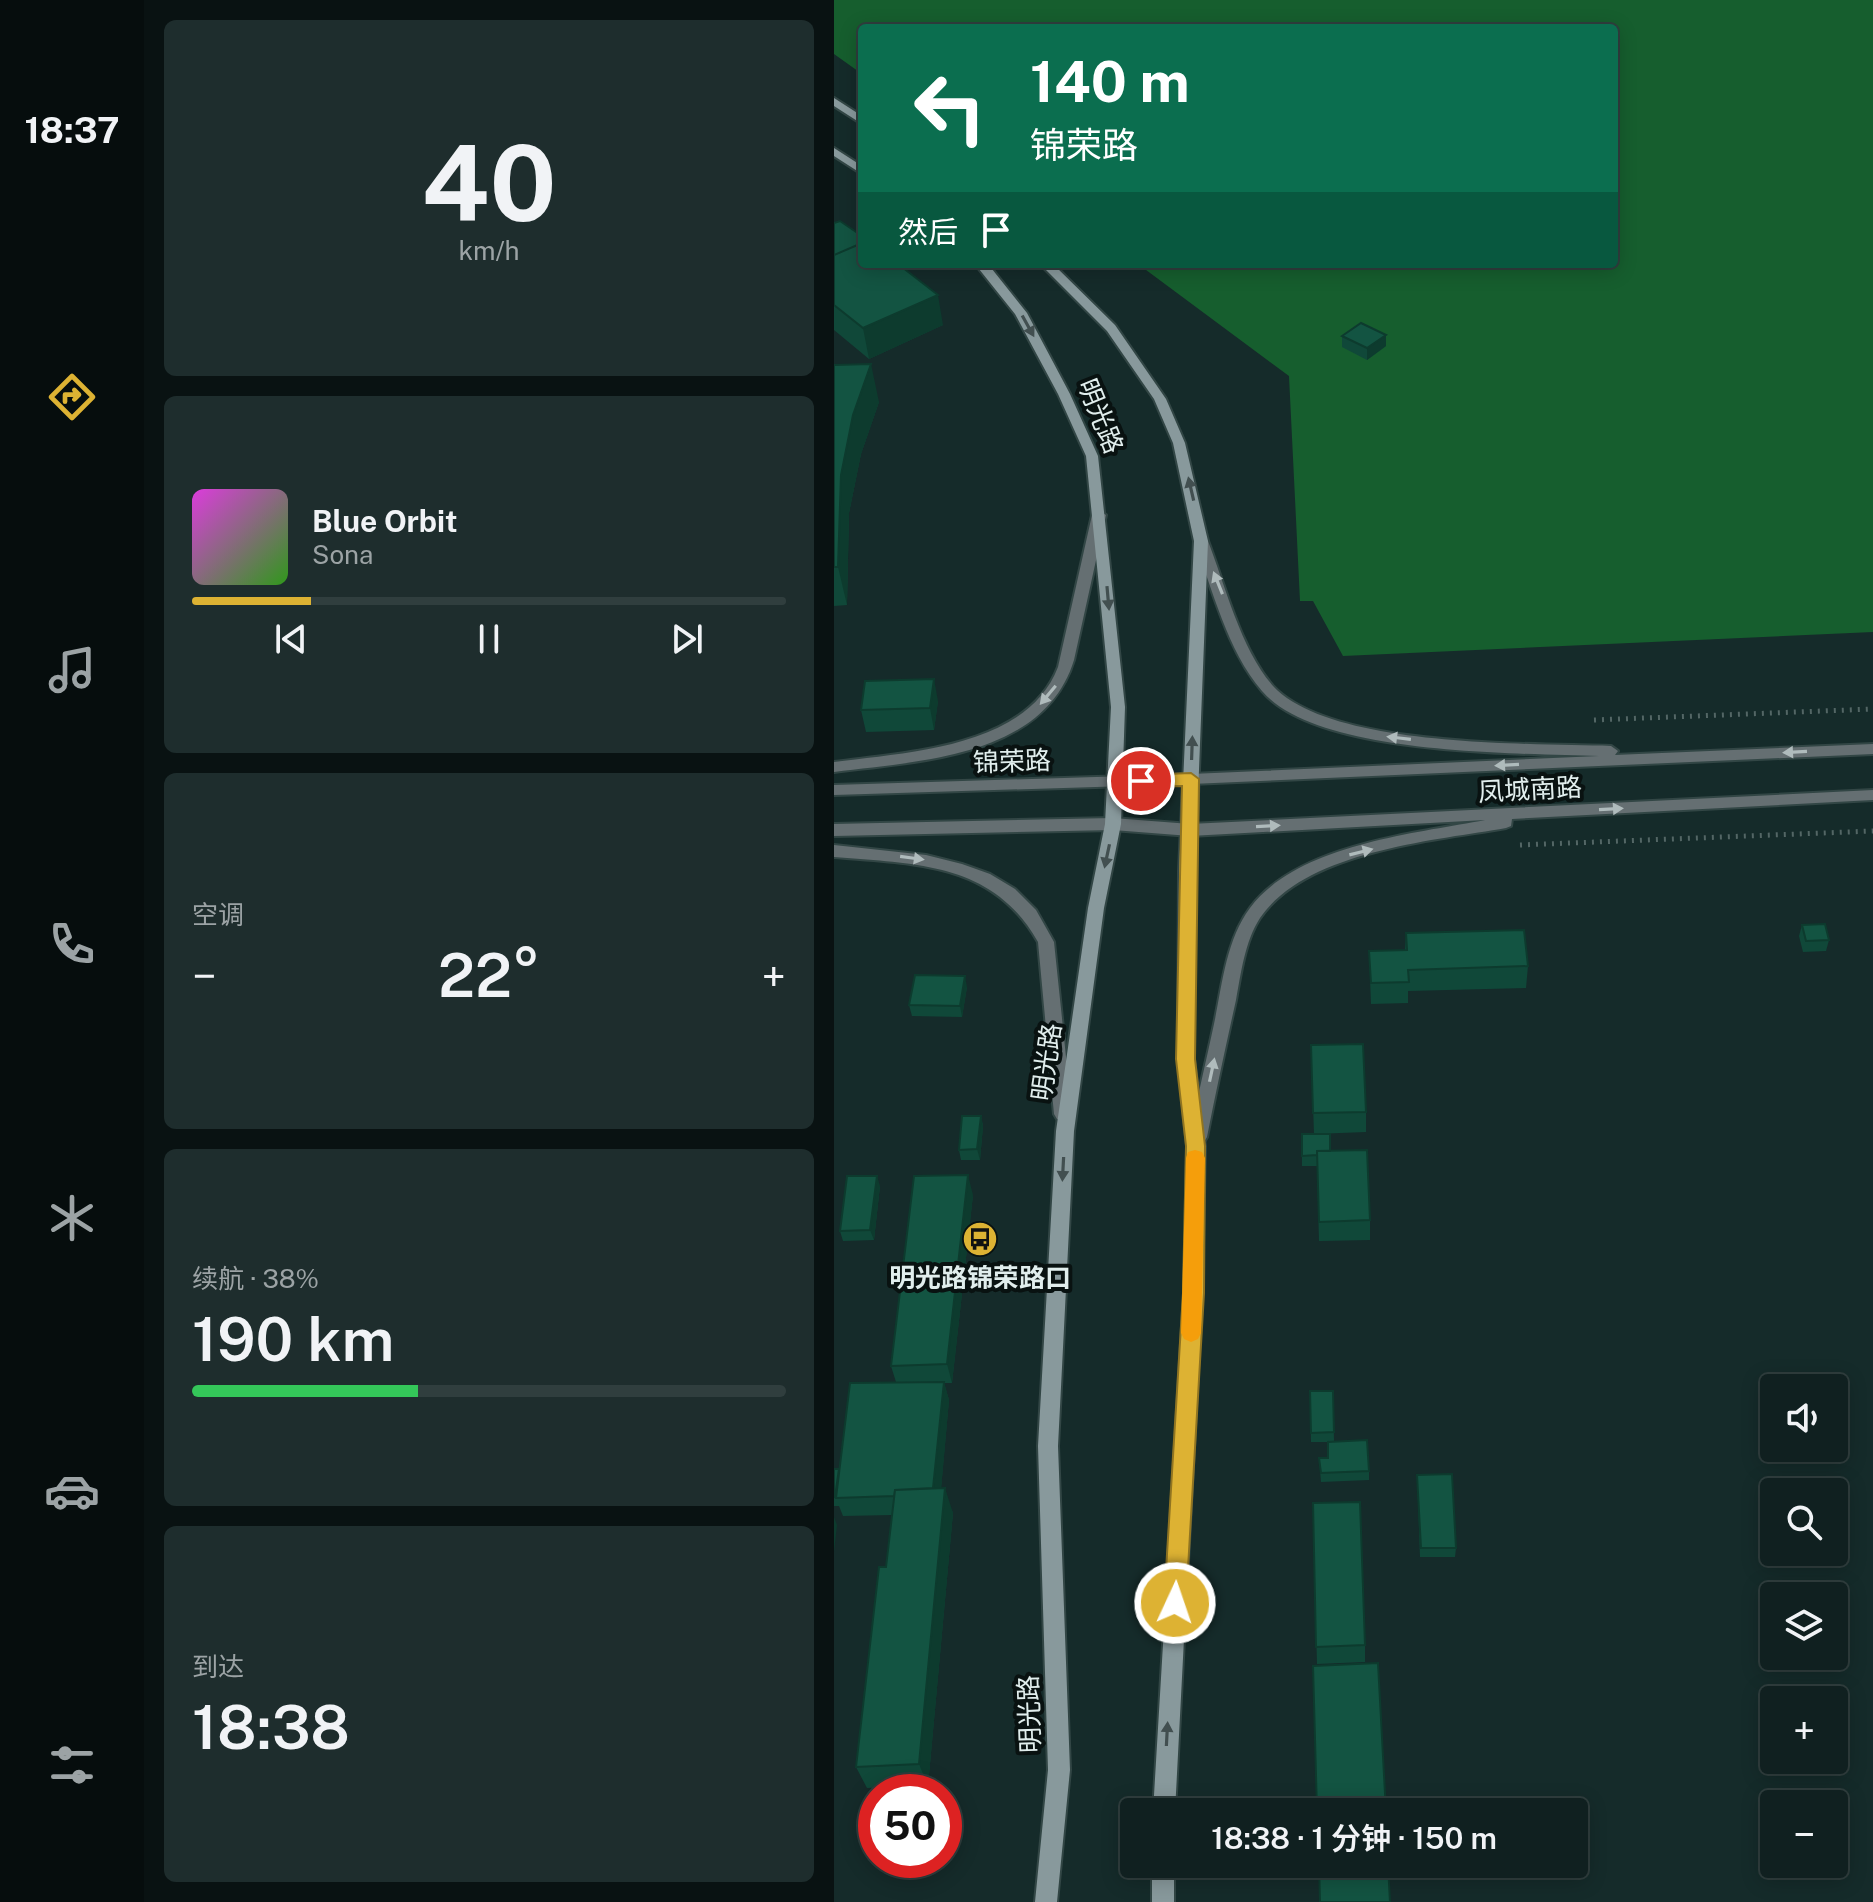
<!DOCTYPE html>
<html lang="zh">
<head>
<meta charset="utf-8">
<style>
	body { margin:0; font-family:"Public Sans","Noto Sans SC",sans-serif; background:#1e2d2d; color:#f1f3f6; height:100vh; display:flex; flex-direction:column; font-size:30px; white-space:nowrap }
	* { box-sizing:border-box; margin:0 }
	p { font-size:26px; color:#9ca3a5 }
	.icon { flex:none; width:44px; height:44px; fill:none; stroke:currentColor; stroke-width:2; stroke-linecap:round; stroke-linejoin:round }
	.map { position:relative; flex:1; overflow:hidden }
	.sheet { display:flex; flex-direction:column; gap:20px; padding:20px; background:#091212; width:690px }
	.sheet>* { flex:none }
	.guide { position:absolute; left:24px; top:24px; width:760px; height:244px; border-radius:8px; box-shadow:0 4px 20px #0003,0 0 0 2px #303e3e; background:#0b6e4f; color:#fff; overflow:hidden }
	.tools { position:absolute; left:926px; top:1374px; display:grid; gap:16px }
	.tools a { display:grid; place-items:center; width:88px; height:88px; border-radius:8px; background:#102020; box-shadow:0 4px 20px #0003,0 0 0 2px #303e3e; font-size:40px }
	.speed { position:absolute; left:24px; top:1774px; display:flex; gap:16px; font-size:40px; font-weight:700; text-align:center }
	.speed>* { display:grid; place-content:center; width:104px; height:104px; border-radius:50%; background:#102020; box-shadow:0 4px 20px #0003,0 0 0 2px #303e3e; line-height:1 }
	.speed .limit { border:12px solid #d22; background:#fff; color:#111 }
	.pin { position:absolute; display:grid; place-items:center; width:68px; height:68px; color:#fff; margin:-34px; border:4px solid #fff; border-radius:50%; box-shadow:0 2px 8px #0007 }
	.me { position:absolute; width:88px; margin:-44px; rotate:3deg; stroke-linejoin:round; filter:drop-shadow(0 0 6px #0008) }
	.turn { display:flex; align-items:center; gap:28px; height:168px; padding:0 40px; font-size:36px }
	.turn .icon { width:104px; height:104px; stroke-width:2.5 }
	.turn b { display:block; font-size:56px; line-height:68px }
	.then { display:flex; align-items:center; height:76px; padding:0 40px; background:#0003; gap:16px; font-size:30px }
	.big { font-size:60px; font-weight:600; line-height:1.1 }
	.sheet .card { flex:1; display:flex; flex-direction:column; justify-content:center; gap:12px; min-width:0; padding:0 28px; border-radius:12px; background:#1e2d2d }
	.sheet .dial { align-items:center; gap:0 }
	.dial b { font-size:104px; line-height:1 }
	.song { display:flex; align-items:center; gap:24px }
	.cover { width:96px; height:96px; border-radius:12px; background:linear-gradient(135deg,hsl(300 70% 55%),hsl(110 70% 35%)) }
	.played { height:8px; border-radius:4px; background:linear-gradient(90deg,#ddb233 20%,#303e3e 20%) }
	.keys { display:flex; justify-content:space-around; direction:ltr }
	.heat { display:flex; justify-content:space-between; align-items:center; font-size:44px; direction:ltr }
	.charge { height:12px; border-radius:6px; background:linear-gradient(90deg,#34c759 38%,#303e3e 0) }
	.trip { position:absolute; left:286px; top:1798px; width:468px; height:80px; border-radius:8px; background:#102020; box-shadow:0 4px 20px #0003,0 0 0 2px #303e3e; font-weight:600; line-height:80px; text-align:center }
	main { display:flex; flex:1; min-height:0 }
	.tabs { display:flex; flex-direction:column; width:144px; justify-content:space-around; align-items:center; background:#060d0d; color:#9ca3a5 }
	.tabs .icon { width:56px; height:56px }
	.tabs .on { color:#ddb233 }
	.tabs b { font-size:36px; color:#f1f3f6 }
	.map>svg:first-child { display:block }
</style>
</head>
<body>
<main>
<nav class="tabs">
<b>18:37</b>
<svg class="icon on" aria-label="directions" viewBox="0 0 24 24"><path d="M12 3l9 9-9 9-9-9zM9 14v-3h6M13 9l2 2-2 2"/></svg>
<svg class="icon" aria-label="music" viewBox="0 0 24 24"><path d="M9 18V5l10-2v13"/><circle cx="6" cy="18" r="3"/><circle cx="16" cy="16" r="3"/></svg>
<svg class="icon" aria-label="phone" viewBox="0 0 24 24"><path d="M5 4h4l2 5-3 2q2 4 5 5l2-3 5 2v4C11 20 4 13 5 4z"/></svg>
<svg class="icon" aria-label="climate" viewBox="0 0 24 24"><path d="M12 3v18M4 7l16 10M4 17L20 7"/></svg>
<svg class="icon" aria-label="car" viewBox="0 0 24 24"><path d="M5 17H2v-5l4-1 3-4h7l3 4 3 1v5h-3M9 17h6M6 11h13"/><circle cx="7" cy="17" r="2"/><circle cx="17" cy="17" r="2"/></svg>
<svg class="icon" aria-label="filters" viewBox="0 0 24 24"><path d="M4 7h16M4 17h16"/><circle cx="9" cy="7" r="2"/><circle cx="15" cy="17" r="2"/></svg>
</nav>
<section class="sheet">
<div class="card dial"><b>40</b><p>km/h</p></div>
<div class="card">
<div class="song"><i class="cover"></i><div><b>Blue Orbit</b><p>Sona</p></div></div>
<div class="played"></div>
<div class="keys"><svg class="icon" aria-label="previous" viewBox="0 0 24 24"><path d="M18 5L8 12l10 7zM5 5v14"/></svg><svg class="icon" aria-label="pause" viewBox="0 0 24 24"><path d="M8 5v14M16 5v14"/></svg><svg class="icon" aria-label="next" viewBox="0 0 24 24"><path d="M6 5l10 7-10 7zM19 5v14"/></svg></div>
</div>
<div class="card"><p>空调</p>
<div class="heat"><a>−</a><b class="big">22°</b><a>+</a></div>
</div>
<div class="card"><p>续航 · 38%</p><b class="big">190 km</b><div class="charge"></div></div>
<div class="card"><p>到达</p><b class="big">18:38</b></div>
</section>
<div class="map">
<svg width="1039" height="1902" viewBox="0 0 1039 1902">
	<rect width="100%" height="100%" fill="#152b2a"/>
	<path fill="#165e2e" d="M0,0H1039V632L509,656L479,601H466L455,376L304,264H780V28H28V74L0,54Z"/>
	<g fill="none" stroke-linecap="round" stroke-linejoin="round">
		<g stroke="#324645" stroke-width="4">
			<path id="tertiary" d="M265,511L272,515L240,660C210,758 84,761 0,772V762C73,752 193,748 224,667L258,515Z
				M367,537L374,541C391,585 407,650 439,686C497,748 694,743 777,746L784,751L781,755L1039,744V754L357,784L0,795V785L357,774L765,756C684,753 483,756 428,691C393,650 379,590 360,541Z
				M1039,790V800L678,819L677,826L672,828C598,841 472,851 426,918C411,941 407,973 402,1000C392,1045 382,1091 373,1137L370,1142L364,1144L358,1142L355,1137C363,1099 372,1062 380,1024C388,986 392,940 416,908C463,845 578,834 651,820L356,836L279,830L0,836V824L279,818L356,824Z
				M0,845L92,855L128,864L156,874L181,889L202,910L220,942L238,1114L235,1119L229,1121L223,1119L220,1114L204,942C159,862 82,864 0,857Z"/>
		</g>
		<g stroke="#324645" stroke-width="4">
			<path id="secondary" d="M0,98L28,116V124L0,106Z
				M0,148L28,166V174L0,156Z
				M141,264H154L193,313L236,394L264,456L291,707L287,824L270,908L240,1131L224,1446L236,1770L223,1902H201L214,1770L204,1446L222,1131L254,908L271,824L277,707L252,456L224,394L181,314Z
				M206,264H219L281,325L332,399L351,443L374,541L361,871L360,1059L371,1146L368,1293L341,1812H319L350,1293L353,1146L344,1059L345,871L360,541L339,443L320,399L273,331Z
				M318,1864H340V1902H318Z"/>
		</g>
		<path stroke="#536665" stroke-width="5" stroke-dasharray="2 6" stroke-linecap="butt" d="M760,720L1039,709
			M686,845L1039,831"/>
		<use href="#tertiary" fill="#656f72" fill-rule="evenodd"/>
		<use href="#secondary" fill="#88999c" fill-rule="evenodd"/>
	</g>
	<path fill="#104839" d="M0,223L109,325L35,359L0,330Z
		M508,336L552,346L533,360L508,347Z
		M0,365L45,402L27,454L15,513L13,605L0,606Z
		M104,701L100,730L32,732L27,710Z
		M968,925L995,940L992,951L969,952L965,936Z
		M572,933L694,966L692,988L574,991V1003L537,1004L535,951L571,950Z
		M133,987L128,1017L78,1016L75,1005Z
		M477,1045L532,1112V1132L480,1134Z
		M147,1116L149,1126L146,1160H127L125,1150Z
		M496,1151L536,1220V1240L485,1241L483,1166H468V1156Z
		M46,1186L40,1240L9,1241L6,1231Z
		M139,1195L118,1383H110L115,1400L107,1488L119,1513L94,1786L33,1788L22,1767L52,1567L58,1515L9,1516L5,1506H0V1469H5L62,1382L57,1366Z
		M476,1391H499L500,1441L535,1471V1480L487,1482L485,1458H494V1442H477Z
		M583,1475L622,1548L621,1557H586Z
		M479,1503L531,1645V1662L483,1664Z"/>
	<path fill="#0d3b2e" d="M104,295L109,325L35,359L29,328Z
		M552,335V346L533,360V348Z
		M37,364L45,402L27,454L15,513L13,605L4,567L7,475L19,415Z
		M100,679L104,701L100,730L96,708Z
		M131,976L133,987L128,1017L126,1006Z
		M147,1116L149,1126L146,1160L143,1149Z
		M134,1175L139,1195L118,1383L113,1364Z
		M43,1176L46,1186L40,1240L36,1230Z
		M110,1382L115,1400L105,1513L99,1495Z
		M111,1488L119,1513L94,1786L85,1764Z
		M0,1517L3,1525L0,1552Z"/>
	<path fill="#135442" stroke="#0d3b2e" stroke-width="2" d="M6,221L28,236V243L0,255V223Z
		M28,243V264H64L104,295L29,328L0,305V255Z
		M527,323L552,335L533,348L508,336Z
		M37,364L19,415L7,475L4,567H0V365Z
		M100,679L96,708L27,710L31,681Z
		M991,924L995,940L972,941L968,925Z
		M690,930L694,966L574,970L575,982L537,983L535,951L573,950L572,933Z
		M81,975L131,976L126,1006L75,1005Z
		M529,1044L532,1112L479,1113L477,1045Z
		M128,1116H147L143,1149L125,1150Z
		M468,1134H496V1151H483V1155L468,1156Z
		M533,1150L536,1220L485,1222L483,1151Z
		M134,1175L113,1364L57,1366L80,1176Z
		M13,1176H43L36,1230L6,1231Z
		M110,1382L99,1488L61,1490L60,1496L2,1498L16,1383Z
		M476,1391H499L500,1432L477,1433Z
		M533,1440L535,1471L487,1473L485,1458H494V1442Z
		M0,1469H5L1,1497H0Z
		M618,1474L622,1548H587L583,1475Z
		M111,1488L85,1764L22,1767L45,1567H52L61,1490Z
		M526,1502L531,1645L482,1647L479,1503Z
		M544,1663L552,1812H483L479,1666Z
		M485,1864H554L556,1902H486Z"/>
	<defs><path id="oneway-solid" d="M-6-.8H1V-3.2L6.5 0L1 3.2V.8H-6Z" transform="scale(2)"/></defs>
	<g fill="#424f50">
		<use href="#oneway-solid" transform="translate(194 326) rotate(61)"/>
		<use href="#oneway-solid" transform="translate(357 489) rotate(-103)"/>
		<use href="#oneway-solid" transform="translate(274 598) rotate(85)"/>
		<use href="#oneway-solid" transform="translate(358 748) rotate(-88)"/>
		<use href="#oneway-solid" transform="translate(273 856) rotate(102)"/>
		<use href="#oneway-solid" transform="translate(229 1169) rotate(93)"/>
		<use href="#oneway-solid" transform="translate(333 1734) rotate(-87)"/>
	</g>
	<g fill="#afbbbc">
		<use href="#oneway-solid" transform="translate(384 583) rotate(-112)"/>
		<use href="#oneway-solid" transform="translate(214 695) rotate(130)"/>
		<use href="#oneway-solid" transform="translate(565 738) rotate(-173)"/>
		<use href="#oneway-solid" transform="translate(961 752) rotate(177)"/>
		<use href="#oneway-solid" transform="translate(673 765) rotate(177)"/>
		<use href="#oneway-solid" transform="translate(777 809) rotate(-3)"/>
		<use href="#oneway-solid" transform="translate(434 826) rotate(-3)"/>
		<use href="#oneway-solid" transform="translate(527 852) rotate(-14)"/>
		<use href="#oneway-solid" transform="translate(78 858) rotate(8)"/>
		<use href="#oneway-solid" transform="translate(378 1070) rotate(-78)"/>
	</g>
	<path fill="#ddb233" stroke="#907421" stroke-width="2" d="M357,773L365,779L361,1059L371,1146L370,1293L352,1603L349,1611L341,1614L333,1611L330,1603L349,1293L352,1146L342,1059L348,786L307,787L299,781L307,775Z"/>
	<path fill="#f59e0b" d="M361,1150L368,1152L371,1158L367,1333L364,1339L357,1342L350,1339L347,1333L352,1158L354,1152Z"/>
	<defs>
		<g id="bus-disc" transform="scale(1.8)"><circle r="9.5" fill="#ddb233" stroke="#091211"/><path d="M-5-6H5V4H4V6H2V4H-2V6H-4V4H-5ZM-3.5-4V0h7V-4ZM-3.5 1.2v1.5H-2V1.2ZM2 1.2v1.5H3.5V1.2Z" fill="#111"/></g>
	</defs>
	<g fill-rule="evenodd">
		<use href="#bus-disc" x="146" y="1239"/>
	</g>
	<g text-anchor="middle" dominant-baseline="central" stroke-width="8" stroke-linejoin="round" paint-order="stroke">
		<g font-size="26" fill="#e1eeed" stroke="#091211">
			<text transform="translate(267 416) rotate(68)">明光路</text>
			<text transform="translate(178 761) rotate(-2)">锦荣路</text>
			<text transform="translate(696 789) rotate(-3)">凤城南路</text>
			<text transform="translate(212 1062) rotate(-82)">明光路</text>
			<text transform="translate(195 1714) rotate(-92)">明光路</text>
		</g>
		<g font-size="26" font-weight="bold" fill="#e1eeed" stroke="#091211">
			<text x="146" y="1277">明光路锦荣路口</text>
		</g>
	</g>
</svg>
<div class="tools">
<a><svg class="icon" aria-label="sound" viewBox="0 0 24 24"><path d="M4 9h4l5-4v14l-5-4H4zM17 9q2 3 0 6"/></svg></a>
<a><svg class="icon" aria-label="search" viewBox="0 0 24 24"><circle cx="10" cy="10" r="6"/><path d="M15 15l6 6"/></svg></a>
<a><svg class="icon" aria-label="layers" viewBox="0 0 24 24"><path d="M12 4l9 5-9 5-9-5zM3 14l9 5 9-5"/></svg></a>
<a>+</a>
<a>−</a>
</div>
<div class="speed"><div class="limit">50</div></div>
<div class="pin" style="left:307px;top:781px;background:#d93025"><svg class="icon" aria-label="arrive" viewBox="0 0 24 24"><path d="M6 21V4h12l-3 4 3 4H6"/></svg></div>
<svg class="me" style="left:341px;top:1603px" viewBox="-20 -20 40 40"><circle r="17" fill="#ddb233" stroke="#fff" stroke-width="3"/><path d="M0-11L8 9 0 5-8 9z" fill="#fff"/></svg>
<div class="trip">18:38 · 1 分钟 · 150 m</div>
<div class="guide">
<div class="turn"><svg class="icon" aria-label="left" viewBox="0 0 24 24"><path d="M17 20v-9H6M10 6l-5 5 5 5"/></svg><div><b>140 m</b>锦荣路</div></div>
<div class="then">然后<svg class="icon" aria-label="arrive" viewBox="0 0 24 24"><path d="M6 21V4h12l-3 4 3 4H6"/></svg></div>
</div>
</div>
</main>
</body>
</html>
